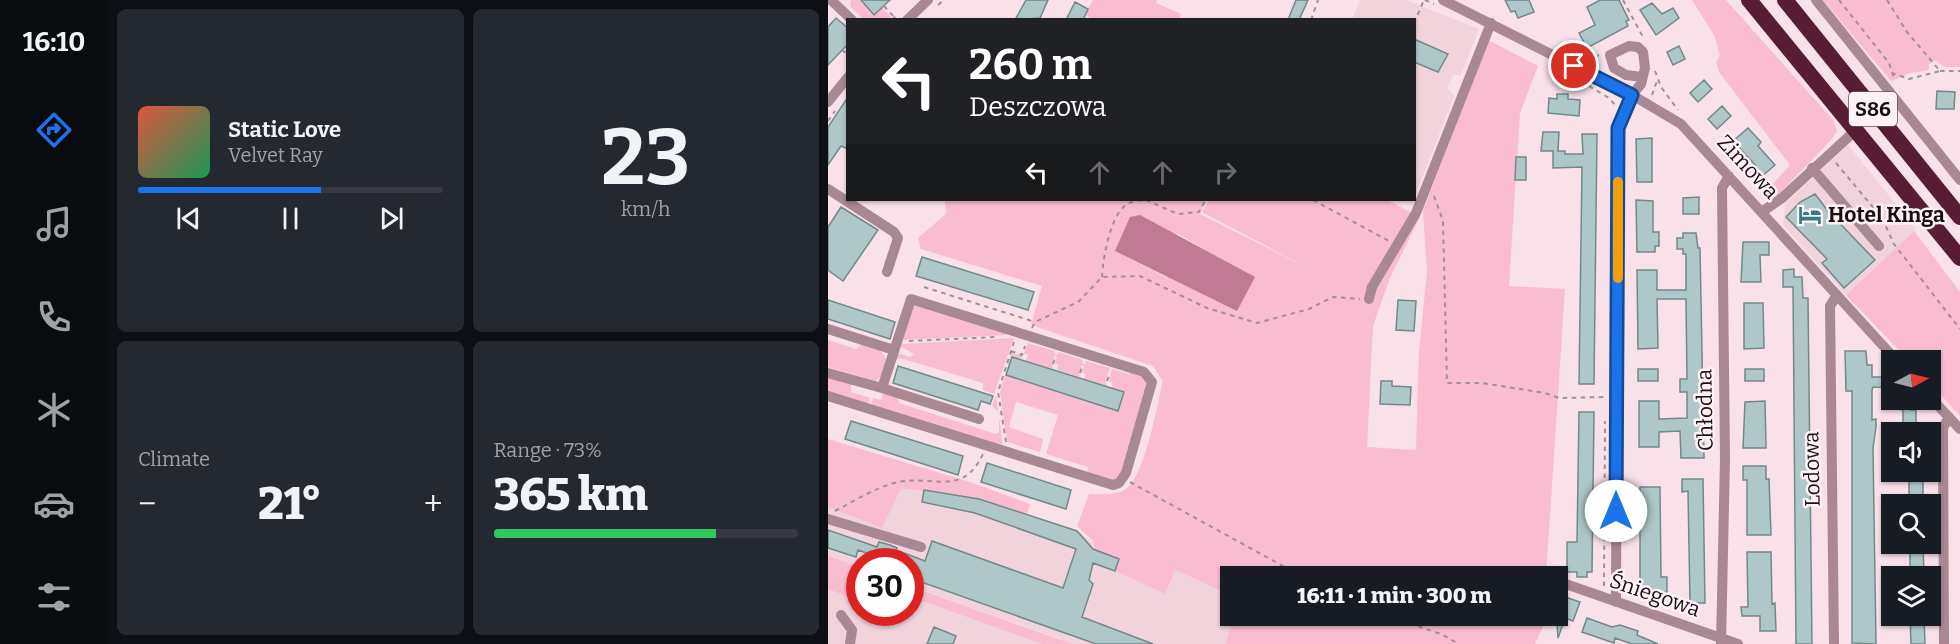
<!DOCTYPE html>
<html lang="en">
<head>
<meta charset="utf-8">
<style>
	body { margin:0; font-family:Bitter,serif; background:#242831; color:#f1f3f6; height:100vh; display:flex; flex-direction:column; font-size:22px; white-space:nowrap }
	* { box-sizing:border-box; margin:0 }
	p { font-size:20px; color:#9ea1a6 }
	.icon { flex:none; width:33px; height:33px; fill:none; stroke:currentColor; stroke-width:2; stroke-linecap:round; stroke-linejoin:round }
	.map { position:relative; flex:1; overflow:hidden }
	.side { display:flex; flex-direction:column; gap:9px; padding:9px; background:#0d0f14; width:720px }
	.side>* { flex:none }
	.top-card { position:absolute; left:18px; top:18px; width:570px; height:183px; border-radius:0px; box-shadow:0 2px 4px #0004; background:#202124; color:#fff; overflow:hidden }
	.needle { width:39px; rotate:83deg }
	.buttons { position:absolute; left:1053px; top:350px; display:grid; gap:12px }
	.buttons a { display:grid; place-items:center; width:60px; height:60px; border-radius:0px; background:#171b24; box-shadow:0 2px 4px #0004; font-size:30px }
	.speed { position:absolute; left:18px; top:548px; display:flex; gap:12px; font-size:30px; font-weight:700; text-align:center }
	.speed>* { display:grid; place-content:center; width:78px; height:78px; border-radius:50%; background:#171b24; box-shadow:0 2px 4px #0004; line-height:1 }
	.speed .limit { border:9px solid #d22; background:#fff; color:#111 }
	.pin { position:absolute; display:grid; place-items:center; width:51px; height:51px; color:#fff; margin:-26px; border:3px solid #fff; border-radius:50%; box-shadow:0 2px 6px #0007 }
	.me { position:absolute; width:66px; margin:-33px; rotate:0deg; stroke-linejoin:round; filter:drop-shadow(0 0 4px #0008) }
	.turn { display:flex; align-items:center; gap:21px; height:126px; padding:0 24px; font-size:27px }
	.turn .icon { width:78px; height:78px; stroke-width:2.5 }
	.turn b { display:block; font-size:42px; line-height:51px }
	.lanes { display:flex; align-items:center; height:57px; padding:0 24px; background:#0003; justify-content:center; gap:30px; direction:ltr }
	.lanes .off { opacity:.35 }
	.big { font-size:45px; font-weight:800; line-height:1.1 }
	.side .tile { flex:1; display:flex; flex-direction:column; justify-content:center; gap:9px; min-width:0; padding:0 21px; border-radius:9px; background:#242831 }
	.side .dial { align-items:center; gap:0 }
	.dial b { font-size:78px; line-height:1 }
	.song { display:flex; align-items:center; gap:18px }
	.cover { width:72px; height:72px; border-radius:9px; background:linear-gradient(135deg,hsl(10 70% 55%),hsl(150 70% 35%)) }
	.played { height:6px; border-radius:3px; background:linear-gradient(90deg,#1a73e8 60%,#363941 60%) }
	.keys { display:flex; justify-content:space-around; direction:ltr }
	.heat { display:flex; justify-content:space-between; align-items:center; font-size:33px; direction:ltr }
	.charge { height:9px; border-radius:4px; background:linear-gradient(90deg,#34c759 73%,#363941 0) }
	.side .tiles { flex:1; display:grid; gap:9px; grid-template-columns:repeat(2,1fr) }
	.trip { position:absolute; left:392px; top:566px; width:348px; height:60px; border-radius:0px; background:#171b24; box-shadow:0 2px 4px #0004; font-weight:800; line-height:60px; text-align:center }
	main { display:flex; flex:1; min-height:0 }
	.menu { display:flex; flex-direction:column; width:108px; justify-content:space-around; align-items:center; background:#090b0e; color:#9ea1a6 }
	.menu .icon { width:42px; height:42px }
	.menu .active { color:#1a73e8 }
	.menu b { font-size:27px; color:#f1f3f6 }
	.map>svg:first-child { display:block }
</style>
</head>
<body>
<main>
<nav class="menu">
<b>16:10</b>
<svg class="icon active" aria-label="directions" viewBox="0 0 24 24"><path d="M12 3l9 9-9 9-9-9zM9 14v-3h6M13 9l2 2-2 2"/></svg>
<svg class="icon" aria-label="music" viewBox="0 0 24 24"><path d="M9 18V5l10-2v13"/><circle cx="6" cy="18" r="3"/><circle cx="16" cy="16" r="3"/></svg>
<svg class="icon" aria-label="phone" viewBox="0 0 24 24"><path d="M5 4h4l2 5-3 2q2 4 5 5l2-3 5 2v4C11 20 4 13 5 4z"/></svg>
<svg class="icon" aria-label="climate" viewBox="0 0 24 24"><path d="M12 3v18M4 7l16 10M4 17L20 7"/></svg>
<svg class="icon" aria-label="car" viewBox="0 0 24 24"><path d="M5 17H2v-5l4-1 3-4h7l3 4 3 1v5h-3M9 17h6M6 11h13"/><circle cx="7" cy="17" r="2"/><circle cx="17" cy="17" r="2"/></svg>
<svg class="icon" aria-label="filters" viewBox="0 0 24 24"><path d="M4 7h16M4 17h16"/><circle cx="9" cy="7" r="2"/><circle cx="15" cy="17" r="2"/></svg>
</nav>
<section class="side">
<div class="tiles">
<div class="tile">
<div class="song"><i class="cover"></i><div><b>Static Love</b><p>Velvet Ray</p></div></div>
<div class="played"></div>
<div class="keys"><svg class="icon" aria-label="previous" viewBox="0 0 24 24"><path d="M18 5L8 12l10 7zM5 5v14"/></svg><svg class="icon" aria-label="pause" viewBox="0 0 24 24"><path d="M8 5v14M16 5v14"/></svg><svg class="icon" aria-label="next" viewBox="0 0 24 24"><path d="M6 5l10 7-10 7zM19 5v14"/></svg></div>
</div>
<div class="tile dial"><b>23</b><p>km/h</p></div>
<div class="tile"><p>Climate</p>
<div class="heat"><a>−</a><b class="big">21°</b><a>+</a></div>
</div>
<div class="tile"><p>Range · 73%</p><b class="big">365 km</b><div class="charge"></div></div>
</div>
</section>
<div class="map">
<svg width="1132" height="644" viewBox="0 0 1132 644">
	<rect width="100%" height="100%" fill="#f8e1e8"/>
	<path fill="#f1d3dc" d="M532,0H578L651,29L633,75H625L619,88L626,96L587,196L586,20H524Z
		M1020,145L1088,229L1018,295L955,225L957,204Z
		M73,489L106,490L151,499L249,531L337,594L346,570L402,595V615H405L398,644H246L83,586L82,561H32L31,567L0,556V507L54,528Z
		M31,581L32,612H82L83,597L214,644H0V589L21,596Z"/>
	<path fill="#fabcd0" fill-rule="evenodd" d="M23,0H33L46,14L54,7L63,17L60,19H35L22,6Z
		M265,0H329L328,3L353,14L351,20H266L257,15Z
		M864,0H898L1005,120L1009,131L1004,139L950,195L933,197L962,165L891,72L888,62L892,55L886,35Z
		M995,0H1132V67H1116L1108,60L1101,64V70L1082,73L1063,81Z
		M660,40L710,66L692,113L681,286L737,289L718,576H402V595L347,570L337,594L271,563L265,541L249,526L261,494C273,494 287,496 298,489C317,476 329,405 335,381L325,366L203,325L214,286L93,249L90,238L118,214L117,200H378L372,214L478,267L374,212L381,200H559L592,217L562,278L545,326L539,447L588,450L591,352L599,271L595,211ZM349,233L396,261L338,277L287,251Z
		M1086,231L1132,292V416L1103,384L1102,360H1080L1018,295Z
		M86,304L177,332V335L74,340Z
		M186,338L166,394L155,390V383L72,358L67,361L69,353L82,357L86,354L72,346L73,344Z
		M0,340L28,349L35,343L52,350L58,359L56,373L48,381L0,367Z
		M200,343L227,351L224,369L198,361L200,355L196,353Z
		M230,352L255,360L251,377L229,370L230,365L227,363Z
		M184,353L194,356L193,359L184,357L178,375L290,411L297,392L283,388L285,383L281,381L284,369L301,374L303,372L320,380L296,472L288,481L259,474L260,467L218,454L230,415L188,402L181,427L215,439L212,452L179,442L172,392Z
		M258,361L282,368L277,382L279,386L256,379L258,374L254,372Z
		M0,376L23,383V392L42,398L40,405L0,392Z
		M55,393L71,397V403L168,434L171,432V412L164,406L168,395L175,447L43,406L45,398L53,400Z
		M0,439L142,482L202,504L199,514C157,501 117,490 73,489L54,528L0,507Z
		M0,556L31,567V581L21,597L0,589Z
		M82,586L230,639L246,644H214L83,597Z
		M405,615H715V627L707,644H398Z"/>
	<path fill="#c07a93" d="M312,215L427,277L409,311L287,251L302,217Z"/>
	<path fill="#afc7c8" stroke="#72898a" stroke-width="1.5" d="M33,0H62L46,15Z
		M198,0H220L212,18L187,20Z
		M468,0H480L471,20H460Z
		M677,0H701L706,12L690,18L687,11L683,12Z
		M772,0H791L801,20L798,21L800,26L759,48L751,33L767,25L759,7Z
		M247,2L260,9L255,20H238Z
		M824,3L834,14L845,8L851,18L828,35L812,10Z
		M8,18L20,28V44L0,65V27Z
		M586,39L620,54L610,72L586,62Z
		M851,46L857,59L845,65L839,52Z
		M876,80L884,89L870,102L862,93Z
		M1109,91L1127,92L1126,109H1108Z
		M729,94H740V99L752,100L751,116L720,113L721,98L729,99Z
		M20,97V149L13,146L0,165V127Z
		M894,106L903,116L889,129L880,119Z
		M920,128L933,142L930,146L947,165L932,178L924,169L928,166L905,141Z
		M715,132H731L730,151H737V154H755L754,134H769L766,384H751L754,167L725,168V151H713Z
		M824,138V182H809L808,139Z
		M688,157H698V180H687Z
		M987,194L1000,211L1047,260L1016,288L994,263L999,259L958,217L972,202Z
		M871,197V214H855V198Z
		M808,200L825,201V232H831V246H827V252H809Z
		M13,207L50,230L15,281L0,270V227Z
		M855,233H868L870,248H872L876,458H853L852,431L831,432V447H811V401H831V419L859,418V392H852V379H859L858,299H829L830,348L810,349L809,270H829V290H858V254H855V249H849V238H855Z
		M915,242H941V255H932L933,282H913Z
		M94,257L206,292L200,310L88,276Z
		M966,269V277H974L975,298H980L984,644H968L965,287H955V270Z
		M0,300L67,322L62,339L0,319Z
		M570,300L588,301L586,331L568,330Z
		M916,303H935L936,348L916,349Z
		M1017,351H1038L1039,365H1044V377H1064V388L1045,387L1044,390V420L1048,419V427L1045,448L1048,644L1024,643V391H1018Z
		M184,357L296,392L290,411L178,375Z
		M70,366L165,396L162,404L153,401L150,410L65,383Z
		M810,369H830V381H810Z
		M917,369H936V381H917Z
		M553,381H564V386L583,387L582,405L552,404Z
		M1070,399H1083V410H1088V423H1084H1094V432H1080V424H1075V410L1070,409Z
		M937,401L938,448H915L917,402Z
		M751,412H766L764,572H759V577H749V572H739V542H749Z
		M23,421L135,456L130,475L17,439Z
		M159,463L243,490L238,509L153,482Z
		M915,466H938V479H941L943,535H919V480H915Z
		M1081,471H1095V504H1081Z
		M854,479H875L877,603H862L860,491L854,492Z
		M812,487H832L833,577H839V592H812Z
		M96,490L151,499L249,531L265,549L291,559L287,571L265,563L261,580L265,584L254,617L325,644H268L82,578V561H61L30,550L28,557L0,548V530L49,547L51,542L62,545L69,548L68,550L97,561L104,541L235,588L248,549L147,513L94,502Z
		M1082,543H1095L1096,576H1082Z
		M919,552H943L944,604L947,603L948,631H932V616H914L913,607H920Z
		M734,596L752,602L745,621L737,618L730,638L729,623L710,616L729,615Z
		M1082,615H1096L1097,644H1083Z
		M759,618L784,627L792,625L810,631L809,635L830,644H804L787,638L786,643L754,632Z
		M106,627L128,636L125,644H99Z"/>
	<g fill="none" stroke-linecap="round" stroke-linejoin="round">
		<path stroke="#a29096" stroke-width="2" stroke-dasharray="4.5 4.5" stroke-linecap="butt" d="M597,0L606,4
			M795,0L815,37
			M1011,0L1061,63L1066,78
			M1059,0L1079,32L1112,71L1081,79L1064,73
			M110,5L116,0
			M56,6L66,17
			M64,20L70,14
			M483,20L490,0
			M586,23L596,0
			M14,50L19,54
			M760,60L771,55
			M827,71L833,87L850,110
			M1112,71H1132
			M761,86L781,98L787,105
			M824,95L830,78
			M0,121L7,111
			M1008,163L1054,218L1066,244L1132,329
			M606,196L615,221L619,383H654L717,393L731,398L777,397
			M318,200L350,214L371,212L378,200
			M485,200L561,241
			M274,277C275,259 282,212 301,203C305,201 311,201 315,200
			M96,287L207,322
			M204,328L207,322L250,302L274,277L312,276L379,308L429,323L481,309L505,297L532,299
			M81,341L168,337
			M183,351L194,355L197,346
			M225,364L228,355
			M252,373L255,364
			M279,381L282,373
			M178,442L170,392L186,342
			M302,482L473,576
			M7,511C26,501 45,489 66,483C103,473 134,499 155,454
			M776,586L777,421
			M556,615L613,634L631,644"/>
		<path stroke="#a88892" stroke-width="10" d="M615,0L804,95L853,124L1068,360
			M988,0L1132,180
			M4,1L24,20
			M79,20L100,0
			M0,102L20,77
			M984,168L1051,246
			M0,189L66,232L70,238L59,272
			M935,211L954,198L1028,130
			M541,299L544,287L588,213L663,23
			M0,329L66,350
			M0,373L54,388
			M0,396L285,485L291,483L298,473L324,382L316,372L83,299L54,388L151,419
			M1102,397L1132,429
			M0,519L93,547
			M732,582L910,644
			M788,602L790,128L804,95L813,84L817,68L815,52L810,47L801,46L782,55L786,68L798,75L814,77
			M13,615L24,630L22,644
			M893,644L897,459L894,188L901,176
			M1006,644L1002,306L1009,295
			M1116,644L1115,428L1121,417"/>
		<path stroke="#581c35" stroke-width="16" d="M921,0L1132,258
			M957,0L1132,217"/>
	</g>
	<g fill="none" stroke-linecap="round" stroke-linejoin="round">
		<g stroke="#114b97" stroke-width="15">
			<path id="route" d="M746,66L804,95L790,128L788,511"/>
		</g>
		<use href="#route" stroke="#1a73e8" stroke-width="10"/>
		<path stroke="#f59e0b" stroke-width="10" d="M790,278V182"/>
	</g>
	<defs>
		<g id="hotel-bare" transform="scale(1.8)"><path d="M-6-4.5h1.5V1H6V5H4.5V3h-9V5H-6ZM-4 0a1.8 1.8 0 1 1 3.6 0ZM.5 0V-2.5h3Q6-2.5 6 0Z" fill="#347c82" stroke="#fff1f5" stroke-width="2.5" paint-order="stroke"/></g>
	</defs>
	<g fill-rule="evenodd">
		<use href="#hotel-bare" x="982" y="215"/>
	</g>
	<g text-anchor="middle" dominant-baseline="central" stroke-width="5" stroke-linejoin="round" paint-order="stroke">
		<rect fill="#fff1f5" stroke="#5d5356" stroke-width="1.5" x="1021" y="92" width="48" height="34" rx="4.5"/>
		<g font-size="20" font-weight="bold" fill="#170f12">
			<text x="1045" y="109">S86</text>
		</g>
		<g font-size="21" fill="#170f12" stroke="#fff1f5">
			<text transform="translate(920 167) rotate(47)">Zimowa</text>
			<text transform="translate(877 410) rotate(-91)">Chłodna</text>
			<text transform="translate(984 469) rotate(-91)">Lodowa</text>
			<text transform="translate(827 595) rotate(19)">Śniegowa</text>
		</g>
		<g font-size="21" font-weight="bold" fill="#170f12" stroke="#fff1f5" text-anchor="start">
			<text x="1000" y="215">Hotel Kinga</text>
		</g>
	</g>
</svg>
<div class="buttons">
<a><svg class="needle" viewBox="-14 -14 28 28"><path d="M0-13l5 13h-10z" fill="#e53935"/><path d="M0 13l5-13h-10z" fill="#9ea1a6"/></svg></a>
<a><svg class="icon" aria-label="sound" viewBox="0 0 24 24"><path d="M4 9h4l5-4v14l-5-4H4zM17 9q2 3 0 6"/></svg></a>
<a><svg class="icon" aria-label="search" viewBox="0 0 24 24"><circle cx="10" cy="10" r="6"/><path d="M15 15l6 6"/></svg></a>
<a><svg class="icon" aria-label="layers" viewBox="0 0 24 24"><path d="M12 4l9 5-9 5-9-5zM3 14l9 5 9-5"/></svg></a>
</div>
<div class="speed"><div class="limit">30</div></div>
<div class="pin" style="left:746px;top:66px;background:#d93025"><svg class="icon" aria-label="arrive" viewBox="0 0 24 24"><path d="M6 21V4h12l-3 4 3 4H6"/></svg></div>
<svg class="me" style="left:788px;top:511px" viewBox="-20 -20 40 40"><circle r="19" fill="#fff"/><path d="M0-13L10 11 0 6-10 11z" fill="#1a73e8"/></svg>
<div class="trip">16:11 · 1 min · 300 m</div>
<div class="top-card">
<div class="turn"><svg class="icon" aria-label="left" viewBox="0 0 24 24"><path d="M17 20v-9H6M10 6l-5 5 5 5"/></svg><div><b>260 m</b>Deszczowa</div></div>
<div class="lanes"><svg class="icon" aria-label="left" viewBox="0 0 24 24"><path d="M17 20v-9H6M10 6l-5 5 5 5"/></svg><svg class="icon off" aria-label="ahead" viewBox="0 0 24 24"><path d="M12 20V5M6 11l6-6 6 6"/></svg><svg class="icon off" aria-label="ahead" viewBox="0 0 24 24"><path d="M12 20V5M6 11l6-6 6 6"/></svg><svg class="icon off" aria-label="right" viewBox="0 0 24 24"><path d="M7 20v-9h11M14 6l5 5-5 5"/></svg></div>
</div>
</div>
</main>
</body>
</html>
